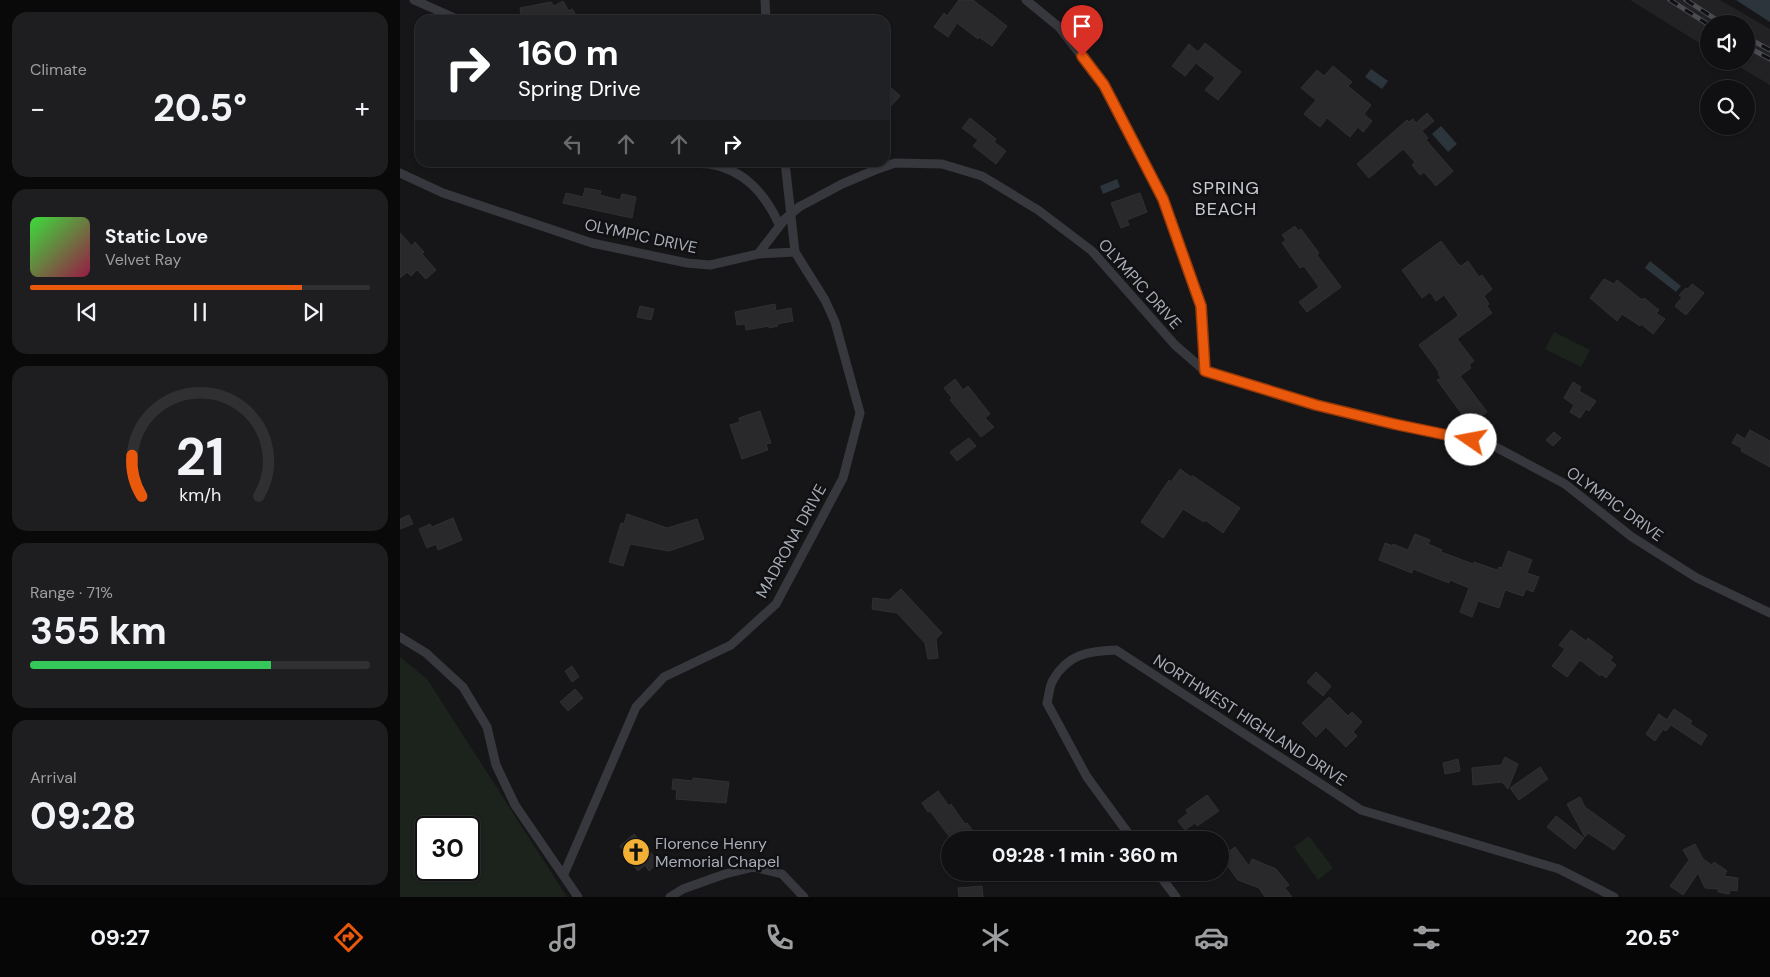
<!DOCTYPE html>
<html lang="en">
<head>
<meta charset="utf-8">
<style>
	body { margin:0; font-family:"DM Sans",sans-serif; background:#1e1e20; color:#f1f3f6; height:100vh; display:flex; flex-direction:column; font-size:19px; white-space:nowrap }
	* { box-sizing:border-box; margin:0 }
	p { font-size:16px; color:#9c9d9f }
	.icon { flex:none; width:28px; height:28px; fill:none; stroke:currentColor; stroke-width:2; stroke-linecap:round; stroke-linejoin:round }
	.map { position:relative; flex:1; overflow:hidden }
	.details { display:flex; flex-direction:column; gap:12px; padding:12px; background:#09090a; width:400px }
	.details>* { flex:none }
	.guide { position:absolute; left:15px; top:15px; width:475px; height:152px; border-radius:15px; box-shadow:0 1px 4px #0004,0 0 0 1px #303032; background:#202124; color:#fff; overflow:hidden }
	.tools { position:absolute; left:1300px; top:15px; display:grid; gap:10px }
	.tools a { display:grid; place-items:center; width:55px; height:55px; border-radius:50%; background:#101012; box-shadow:0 1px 4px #0004,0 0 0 1px #303032; font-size:25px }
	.speed { position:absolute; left:15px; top:816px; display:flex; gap:10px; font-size:25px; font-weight:700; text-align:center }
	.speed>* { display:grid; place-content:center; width:65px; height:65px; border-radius:50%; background:#101012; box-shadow:0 1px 4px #0004,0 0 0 1px #303032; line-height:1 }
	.speed .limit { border:2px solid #111; border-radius:8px; background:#fff; color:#111 }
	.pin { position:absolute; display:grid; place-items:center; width:42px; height:42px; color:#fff; margin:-51px -21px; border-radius:50% 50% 50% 0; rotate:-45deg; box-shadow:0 0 5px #0007 }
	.pin .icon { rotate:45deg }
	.me { position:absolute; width:55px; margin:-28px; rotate:282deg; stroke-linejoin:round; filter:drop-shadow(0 0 4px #0008) }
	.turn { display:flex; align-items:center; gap:18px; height:105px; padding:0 20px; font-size:22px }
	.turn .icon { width:65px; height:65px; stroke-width:2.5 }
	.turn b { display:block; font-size:35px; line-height:42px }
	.lanes { display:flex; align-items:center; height:48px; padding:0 20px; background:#0003; justify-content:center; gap:25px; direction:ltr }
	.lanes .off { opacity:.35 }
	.big { font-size:38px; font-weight:700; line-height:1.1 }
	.details .widget { flex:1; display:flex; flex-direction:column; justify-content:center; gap:8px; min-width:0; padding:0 18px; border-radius:15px; background:#1e1e20 }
	.details .dial { align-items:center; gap:0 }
	.dial svg { height:130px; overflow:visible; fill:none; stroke:#303032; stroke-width:7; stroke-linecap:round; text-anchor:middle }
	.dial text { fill:#f1f3f6; stroke:none }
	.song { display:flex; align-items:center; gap:15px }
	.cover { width:60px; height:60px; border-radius:8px; background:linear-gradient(135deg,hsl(120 70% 55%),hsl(340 70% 35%)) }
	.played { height:5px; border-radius:2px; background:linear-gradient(90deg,#ea580c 80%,#303032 80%) }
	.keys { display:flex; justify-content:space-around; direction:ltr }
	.heat { display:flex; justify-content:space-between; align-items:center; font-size:28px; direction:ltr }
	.charge { height:8px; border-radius:4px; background:linear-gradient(90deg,#34c759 71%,#303032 0) }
	.trip { position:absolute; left:541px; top:831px; width:288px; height:50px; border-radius:25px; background:#101012; box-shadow:0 1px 4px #0004,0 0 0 1px #303032; font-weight:700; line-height:50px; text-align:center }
	.tab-bar { display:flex; height:80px; justify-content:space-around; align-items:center; background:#060607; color:#9c9d9f }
	.tab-bar .icon { width:35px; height:35px }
	.tab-bar .active { color:#ea580c }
	.tab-bar b { font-size:22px; color:#f1f3f6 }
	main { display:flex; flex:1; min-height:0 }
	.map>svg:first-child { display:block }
</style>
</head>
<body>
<main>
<section class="details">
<div class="widget"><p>Climate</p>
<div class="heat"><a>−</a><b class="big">20.5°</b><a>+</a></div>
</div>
<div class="widget">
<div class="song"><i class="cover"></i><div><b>Static Love</b><p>Velvet Ray</p></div></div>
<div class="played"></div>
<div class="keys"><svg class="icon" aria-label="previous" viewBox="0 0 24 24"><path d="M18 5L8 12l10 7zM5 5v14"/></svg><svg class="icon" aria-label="pause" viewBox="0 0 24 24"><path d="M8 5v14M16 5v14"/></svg><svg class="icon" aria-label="next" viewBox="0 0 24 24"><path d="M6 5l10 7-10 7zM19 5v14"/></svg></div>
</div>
<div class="widget dial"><svg viewBox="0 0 100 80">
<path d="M14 69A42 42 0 1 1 86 69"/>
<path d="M14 69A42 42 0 0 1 8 44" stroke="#ea580c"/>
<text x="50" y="56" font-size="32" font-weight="700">21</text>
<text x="50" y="72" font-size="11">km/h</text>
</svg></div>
<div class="widget"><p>Range · 71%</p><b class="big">355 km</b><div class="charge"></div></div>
<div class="widget"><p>Arrival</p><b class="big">09:28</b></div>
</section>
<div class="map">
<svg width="1370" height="897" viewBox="0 0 1370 897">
	<rect width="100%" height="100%" fill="#161618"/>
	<path fill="#222225" d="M1230,0H1320L1370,29V85L1330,61H1346V24H1309V49Z"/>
	<path fill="#1c231d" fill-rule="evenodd" d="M1154,332L1190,350L1181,367L1145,349Z
		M0,657L27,679L167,897H0ZM26,828H69V870H26Z
		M909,836L933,868L918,880L894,847Z"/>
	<path fill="#2c353c" d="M1336,0H1370V22Z
		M971,69L988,81L982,89L965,77Z
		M1041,126L1057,144L1048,152L1032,134Z
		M717,179L720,187L703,194L700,186Z
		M1250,261L1281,286L1276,292L1245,268Z"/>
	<path fill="#29292c" stroke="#303034" d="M559,0H573L607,26L592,46L579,37L578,39L557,23L548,37L534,27L544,13L547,16Z
		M163,1L169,11L172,9L179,20H150L149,17L122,20L120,8L151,2L154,6Z
		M805,43L841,72L818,100L805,90L815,78L796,63L785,76L772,66L789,44L798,52Z
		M933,66L952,82L948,86L971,105L964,114L972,121L963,132L958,127L950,137L927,118L920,127L904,114L916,100L901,88L917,70L924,76Z
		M485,82L500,96L491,106L485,101Z
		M1027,113L1034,121L1022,131L1028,138L1026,140L1053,171L1036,186L1024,172L1020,175L1012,165L1015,162L1003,149L969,178L957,164L1007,120L1009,122L1013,119L1016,123Z
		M570,118L596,139L594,142L606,151L596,164L573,146L578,140L562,128Z
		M185,188L201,191L200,195L220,200L222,194L236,197L232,218L163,203L166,193L183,197Z
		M740,193L747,212L727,220L729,225L721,228L711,203Z
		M895,226L898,231L901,229L919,253L917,255L941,287L907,312L899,302L919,287L904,266L900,268L882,243L886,240L882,235Z
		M0,233L12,246L15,242L24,252L22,254L36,270L26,279L17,270L11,276L7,272L0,278Z
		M1041,241L1058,264L1061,266L1068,261L1079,277L1082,275L1092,289L1084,296L1089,304L1087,306L1092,313L1057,339L1074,361L1069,365L1071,368L1060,376L1087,412L1070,425L1037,380L1041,378L1038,374L1039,372L1019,345L1058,316L1057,313L1044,295L1036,301L1030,292L1022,298L1002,270Z
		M1204,279L1214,284L1217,280L1242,300L1244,298L1259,310L1256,313L1265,319L1253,334L1241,324L1240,326L1222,314L1217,321L1190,298Z
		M1292,284L1304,293L1286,315L1275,306L1282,297L1279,295L1286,288L1288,289Z
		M375,304L376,311L391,308L393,321L377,324L378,326L369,328V326L346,330L345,324L337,325L335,312Z
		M240,306L254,309L251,320L237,317Z
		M555,379L563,390L568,386L590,414L585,418L594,427L581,437L550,400L552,398L544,388Z
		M1173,382L1181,387L1179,391L1196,401L1189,411L1186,409L1180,418L1170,412L1174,405L1164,398Z
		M360,411L371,443L366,444L368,450L342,459L330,425L340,422L339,418Z
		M1350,430L1370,441V467L1341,451L1342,448L1332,443L1337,434L1345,439Z
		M1154,432L1161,438L1153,446L1146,440Z
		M569,438L576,446L557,461L550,452Z
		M780,469L791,477L793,476L840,508L823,533L805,520L804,522L783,509L763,538L741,522L769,480L771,482Z
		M227,514L267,528L297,519L304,539L269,551L230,544L223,566L209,562L221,523L224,524Z
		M9,515L13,524L0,529V519Z
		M53,518L62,540L38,550L36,544L27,548L19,529L30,524L32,527Z
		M1015,534L1030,540L1028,544L1042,550L1041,552L1073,564L1074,562L1097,570L1099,567L1102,568L1108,551L1132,560L1127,573L1139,577L1133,592L1126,589L1123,596L1105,590L1099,608L1078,601L1072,617L1060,612L1069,588L1050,580L1049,583L1013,569L1012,573L979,560L985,543L993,546V544L1008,550Z
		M501,589L542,633L536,639L538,658L528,659L525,643L497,613L472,609L473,598L489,600Z
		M1171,630L1186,641L1188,638L1213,657L1210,660L1216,665L1206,678L1201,674L1200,676L1180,660L1167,677L1152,666L1165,649L1159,645Z
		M172,666L179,677L172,682L165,671Z
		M916,672L931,686L923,696L907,682Z
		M175,689L183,698L168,711L160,702Z
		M929,697L948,716L952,712L962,722L953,732L957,736L946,747L926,727L916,737L902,723Z
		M1274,709L1292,721L1290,724L1307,735L1301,745L1271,725L1266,731L1263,729L1255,741L1246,734L1259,714L1267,720Z
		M1105,757L1118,764L1108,789L1102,782L1073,785L1072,768L1101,765Z
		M1058,759L1060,771L1045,774L1043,763Z
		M1140,767L1148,779L1119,800L1110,788Z
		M293,778L329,782L326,803L276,799L277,790L272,789L273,779L293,781Z
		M538,791L549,806L551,804L565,824L567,823L576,835L570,840H552L530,811L528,812L522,803Z
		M807,795L819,811L797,826L795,823L785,830L778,821L788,813L786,810Z
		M1180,797L1185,807L1225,836L1214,850L1188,833L1185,837L1167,804Z
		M1156,816L1184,838L1175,849L1147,827Z
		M234,834L259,862L249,871L245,865L238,871L222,853L223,850L220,846Z
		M1295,844L1303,859L1312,865L1314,862L1327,871L1324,876L1338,878L1337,891L1330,890L1329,894L1318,892V889L1305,888L1298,873L1283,895L1270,886L1289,860L1283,850Z
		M835,847L849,866L852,859L876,869L889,885L885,888L892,897H865L859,888L838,880L821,857Z
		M582,886L583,897H559L558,888Z"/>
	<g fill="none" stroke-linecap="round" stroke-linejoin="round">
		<path stroke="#37383d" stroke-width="9" d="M14,0L59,20
			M365,0L366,20
			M626,0L659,27L704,85L763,199L801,306L805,371
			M282,162C291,164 301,163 310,164C345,170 365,194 379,224
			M385,162L395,252
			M0,173L43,193L192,243L287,263L310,265L358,254L385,219
			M399,207L442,184L475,170L495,163L542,164L582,176L638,210L692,251L775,345L805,371L916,405L994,424L1090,444L1165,484L1232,537L1297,578L1370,613
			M0,637L26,653L63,687L87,727L96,765L115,805L178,897
			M733,840L687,777L647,703C649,696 649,687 653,680C668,654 688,651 716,650L961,810L1159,869L1214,897
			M757,872L776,897
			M164,874L236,707L264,677L331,645L376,604L443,478L460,413L435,322L425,300L395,252L358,254
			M270,897L283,889L325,874L354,867L382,874L404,897"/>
		<g stroke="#4a4c52" stroke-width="5">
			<path id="rail" d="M1270,0L1309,25
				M1286,0L1323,24
				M1346,37L1370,50
				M1346,46L1370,59"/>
		</g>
		<use href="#rail" stroke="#111113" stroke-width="3" stroke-dasharray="9" stroke-linecap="butt"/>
		<path stroke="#37383d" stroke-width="9" d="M385,219L399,207"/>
	</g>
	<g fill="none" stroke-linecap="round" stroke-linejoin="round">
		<g stroke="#983908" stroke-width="12">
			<path id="route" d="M682,56L704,85L763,199L801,306L805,371L916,405L994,424L1071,440"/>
		</g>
		<use href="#route" stroke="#ea580c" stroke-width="9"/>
	</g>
	<defs>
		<g id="church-disc" transform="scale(1.4375)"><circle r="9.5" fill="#f2b134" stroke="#111113"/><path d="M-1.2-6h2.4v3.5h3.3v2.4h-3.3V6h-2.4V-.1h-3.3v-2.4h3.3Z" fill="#111"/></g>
	</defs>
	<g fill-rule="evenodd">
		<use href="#church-disc" x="236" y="852"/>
	</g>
	<g text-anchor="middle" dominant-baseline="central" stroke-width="5" stroke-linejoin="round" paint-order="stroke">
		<g font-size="16" fill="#a8adb8" stroke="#111113">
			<text transform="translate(241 236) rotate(12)">OLYMPIC DRIVE</text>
			<text transform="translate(740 284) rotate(48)">OLYMPIC DRIVE</text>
			<text transform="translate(1215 504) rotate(36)">OLYMPIC DRIVE</text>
			<text transform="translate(391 541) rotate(-61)">MADRONA DRIVE</text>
			<text transform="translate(850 720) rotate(33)">NORTHWEST HIGHLAND DRIVE</text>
		</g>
		<g font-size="16" fill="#a8adb8" stroke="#111113" text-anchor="start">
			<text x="255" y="843">Florence Henry<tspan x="255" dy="18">Memorial Chapel</tspan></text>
		</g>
		<g font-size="18" letter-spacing="1" fill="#c9ccd4" stroke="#111113">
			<text x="826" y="188">SPRING<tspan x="826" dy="21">BEACH</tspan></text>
		</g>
	</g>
</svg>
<div class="tools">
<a><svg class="icon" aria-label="sound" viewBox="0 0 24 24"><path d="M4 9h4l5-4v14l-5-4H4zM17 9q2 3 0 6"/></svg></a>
<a><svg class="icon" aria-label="search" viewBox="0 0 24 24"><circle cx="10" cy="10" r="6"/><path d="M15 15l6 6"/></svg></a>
</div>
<div class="speed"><div class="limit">30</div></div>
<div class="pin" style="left:682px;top:56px;background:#d93025"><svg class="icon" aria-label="arrive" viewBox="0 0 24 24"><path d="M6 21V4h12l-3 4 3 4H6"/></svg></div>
<svg class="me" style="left:1071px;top:440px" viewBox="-20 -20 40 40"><circle r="19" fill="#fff"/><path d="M0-13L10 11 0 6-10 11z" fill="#ea580c"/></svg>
<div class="trip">09:28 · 1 min · 360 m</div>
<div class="guide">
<div class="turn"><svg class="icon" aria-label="right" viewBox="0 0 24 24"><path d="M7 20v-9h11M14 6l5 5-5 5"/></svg><div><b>160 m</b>Spring Drive</div></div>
<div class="lanes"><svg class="icon off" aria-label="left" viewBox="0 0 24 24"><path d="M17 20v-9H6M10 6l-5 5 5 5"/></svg><svg class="icon off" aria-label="ahead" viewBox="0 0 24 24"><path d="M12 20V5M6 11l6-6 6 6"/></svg><svg class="icon off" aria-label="ahead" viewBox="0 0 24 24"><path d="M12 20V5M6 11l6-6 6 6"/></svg><svg class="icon" aria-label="right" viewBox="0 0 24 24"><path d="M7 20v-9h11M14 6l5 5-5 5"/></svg></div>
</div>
</div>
</main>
<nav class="tab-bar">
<b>09:27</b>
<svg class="icon active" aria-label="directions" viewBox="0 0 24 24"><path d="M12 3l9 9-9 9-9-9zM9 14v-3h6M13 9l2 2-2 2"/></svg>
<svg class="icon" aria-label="music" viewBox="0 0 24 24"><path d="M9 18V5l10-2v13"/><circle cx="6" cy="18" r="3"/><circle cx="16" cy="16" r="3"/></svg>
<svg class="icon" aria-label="phone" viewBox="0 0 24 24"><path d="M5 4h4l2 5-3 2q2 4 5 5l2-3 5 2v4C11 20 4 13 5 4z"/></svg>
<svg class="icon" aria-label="climate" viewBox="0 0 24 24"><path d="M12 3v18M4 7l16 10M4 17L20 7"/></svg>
<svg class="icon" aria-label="car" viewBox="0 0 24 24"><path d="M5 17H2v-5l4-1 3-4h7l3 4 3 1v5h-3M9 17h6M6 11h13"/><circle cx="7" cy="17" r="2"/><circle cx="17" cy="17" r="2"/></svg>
<svg class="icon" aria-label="filters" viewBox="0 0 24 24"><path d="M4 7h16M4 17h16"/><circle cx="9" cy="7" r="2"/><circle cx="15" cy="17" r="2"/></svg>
<b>20.5°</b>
</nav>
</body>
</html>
